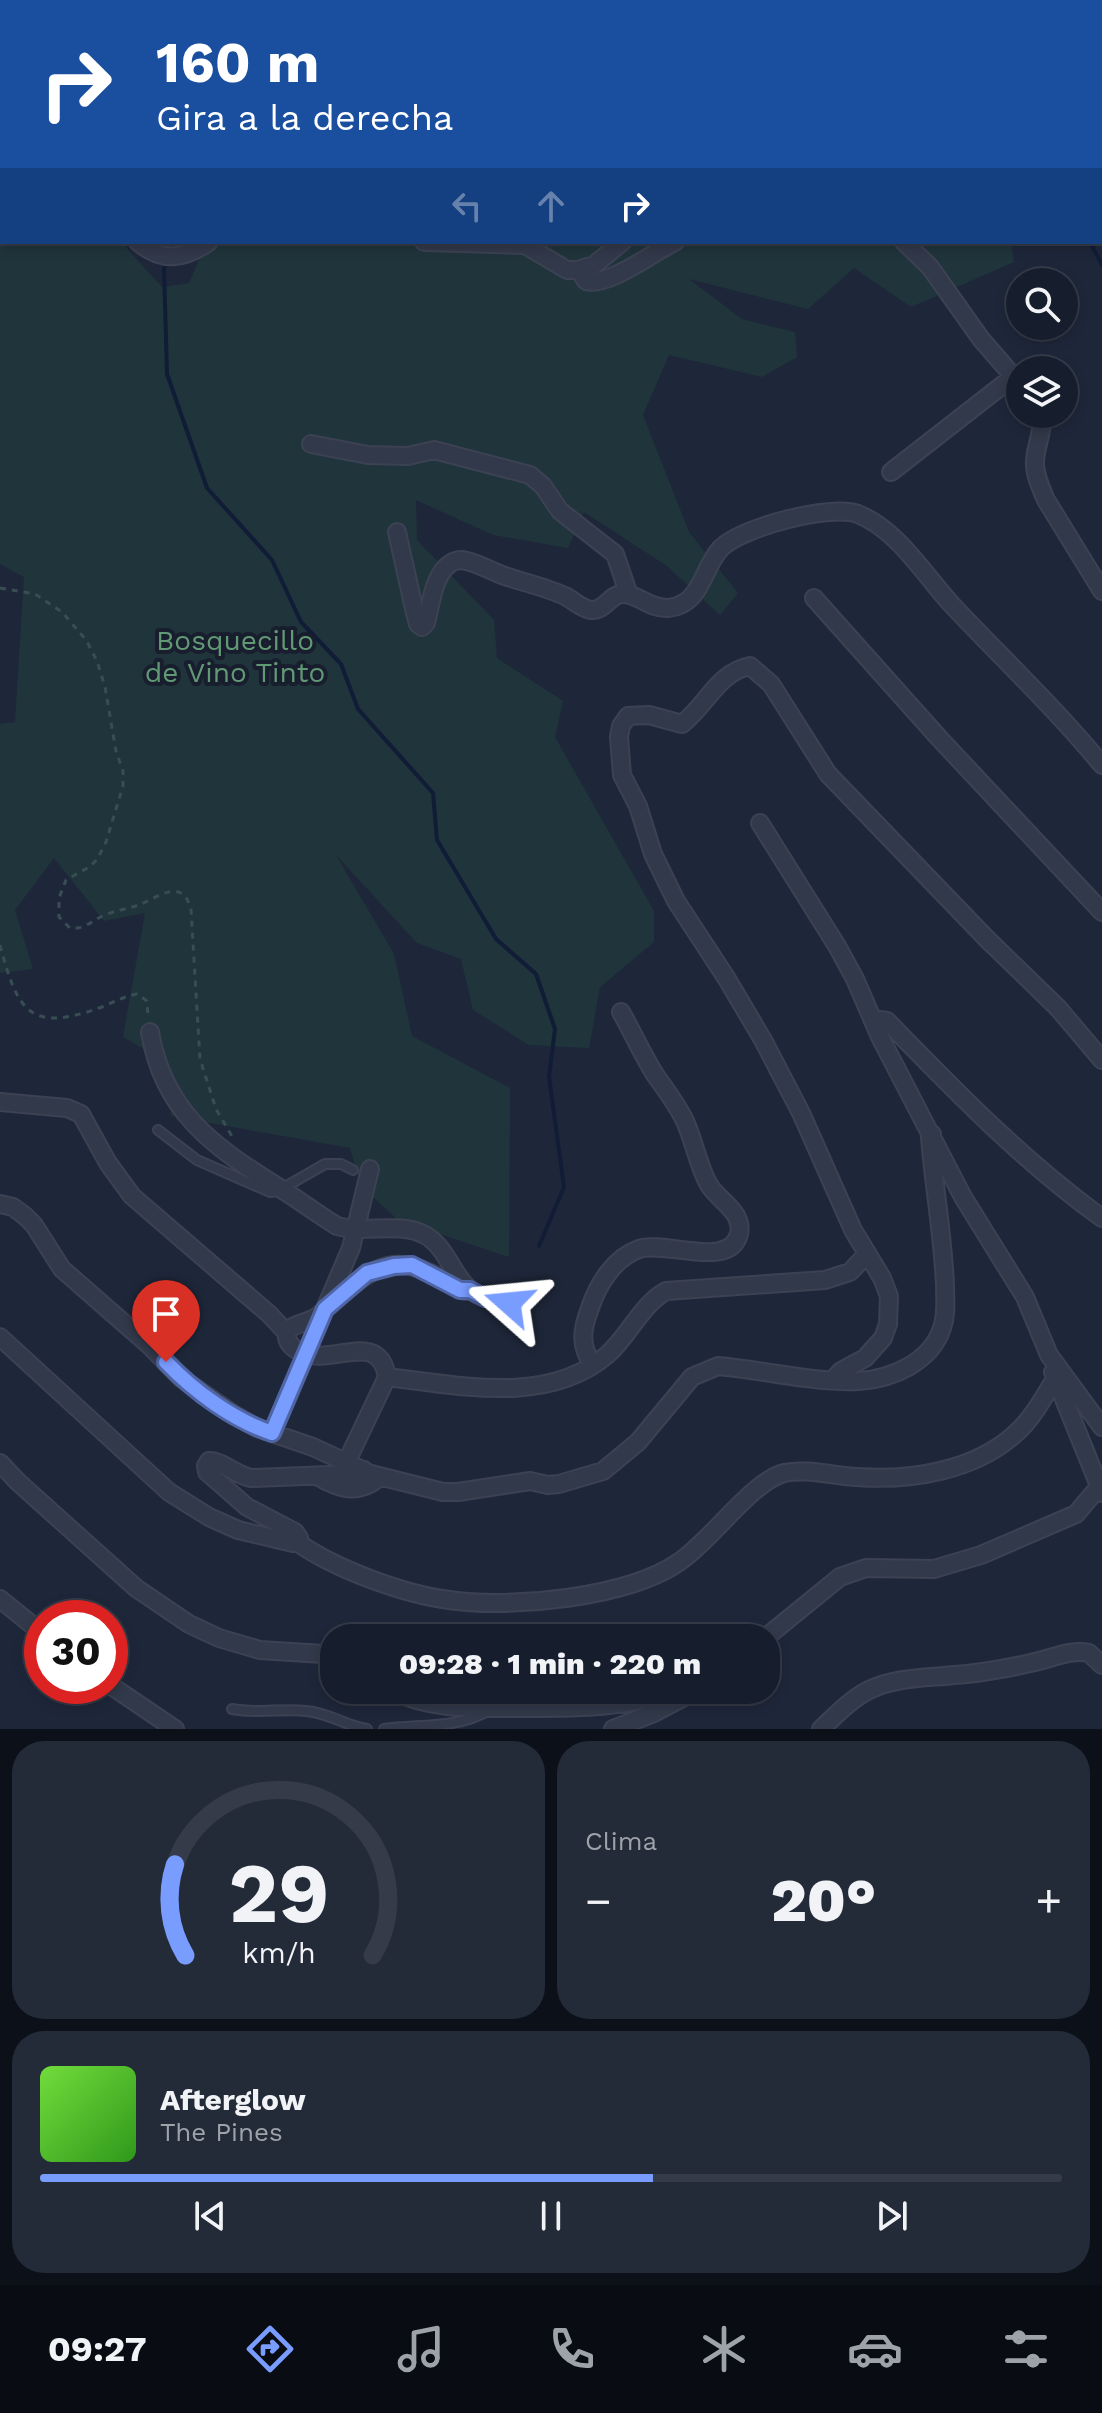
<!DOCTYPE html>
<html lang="es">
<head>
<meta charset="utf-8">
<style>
	body { margin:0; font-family:"Work Sans",sans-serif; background:#232a38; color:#f1f3f6; height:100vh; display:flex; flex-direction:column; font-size:30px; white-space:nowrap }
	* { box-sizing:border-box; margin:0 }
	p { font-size:26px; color:#9ea2a9 }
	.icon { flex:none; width:44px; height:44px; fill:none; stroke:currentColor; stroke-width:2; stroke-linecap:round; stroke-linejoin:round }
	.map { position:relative; height:1729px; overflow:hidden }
	.details { display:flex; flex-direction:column; gap:12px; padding:12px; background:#0c1018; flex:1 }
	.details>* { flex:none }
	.banner { position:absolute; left:0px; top:0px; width:1102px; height:244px; box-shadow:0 4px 12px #0003,0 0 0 2px #353b48; background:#1a4fa0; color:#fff; overflow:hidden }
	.fabs { position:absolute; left:1006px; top:268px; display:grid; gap:16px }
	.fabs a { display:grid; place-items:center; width:72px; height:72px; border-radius:50%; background:#161d2c; box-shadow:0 4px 12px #0003,0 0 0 2px #353b48; font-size:40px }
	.speed { position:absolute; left:24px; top:1600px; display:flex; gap:16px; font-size:40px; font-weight:700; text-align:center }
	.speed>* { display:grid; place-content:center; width:104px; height:104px; border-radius:50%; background:#161d2c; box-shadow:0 4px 12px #0003,0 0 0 2px #353b48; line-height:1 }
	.speed .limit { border:12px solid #d22; background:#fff; color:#111 }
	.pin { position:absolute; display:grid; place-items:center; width:68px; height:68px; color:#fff; margin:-82px -34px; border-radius:50% 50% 50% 0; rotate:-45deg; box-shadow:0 0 8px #0007 }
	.pin .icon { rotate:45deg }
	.me { position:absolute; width:88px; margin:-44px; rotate:288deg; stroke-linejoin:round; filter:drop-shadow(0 0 6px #0008) }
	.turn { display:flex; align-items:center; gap:28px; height:168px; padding:0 24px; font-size:36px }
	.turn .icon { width:104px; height:104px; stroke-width:2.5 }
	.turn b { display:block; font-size:56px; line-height:68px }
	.lanes { display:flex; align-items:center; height:76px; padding:0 24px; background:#0003; justify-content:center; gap:40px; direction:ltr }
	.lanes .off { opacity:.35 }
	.big { font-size:60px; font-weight:800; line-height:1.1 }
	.details .tile { flex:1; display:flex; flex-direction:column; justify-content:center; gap:12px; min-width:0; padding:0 28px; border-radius:32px; background:#232a38 }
	.details .dial { align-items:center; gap:0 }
	.dial svg { height:208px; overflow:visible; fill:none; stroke:#353b48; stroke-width:7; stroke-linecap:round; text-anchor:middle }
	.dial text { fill:#f1f3f6; stroke:none }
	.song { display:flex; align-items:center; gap:24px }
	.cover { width:96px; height:96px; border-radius:12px; background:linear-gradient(135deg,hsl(100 70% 55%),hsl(110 70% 35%)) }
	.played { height:8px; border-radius:4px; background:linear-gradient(90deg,#799cff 60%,#353b48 60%) }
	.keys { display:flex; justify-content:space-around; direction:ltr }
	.heat { display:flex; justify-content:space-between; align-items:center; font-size:44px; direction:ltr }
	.details .tiles { flex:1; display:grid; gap:12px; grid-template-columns:1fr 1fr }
	.tile:last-child { grid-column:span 2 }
	.trip { position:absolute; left:320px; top:1624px; width:460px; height:80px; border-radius:32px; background:#161d2c; box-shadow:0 4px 12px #0003,0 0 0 2px #353b48; font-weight:800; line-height:80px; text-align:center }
	.menu { display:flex; height:128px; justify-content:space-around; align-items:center; background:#090c12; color:#9ea2a9 }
	.menu .icon { width:56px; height:56px }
	.menu .on { color:#799cff }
	.menu b { font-size:36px; color:#f1f3f6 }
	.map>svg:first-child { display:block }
</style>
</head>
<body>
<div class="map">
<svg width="1102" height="1729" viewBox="0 0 1102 1729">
	<rect width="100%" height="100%" fill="#1e273a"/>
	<path fill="#20343b" d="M0,0H357L354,2H2L0,26Z
		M0,139L2,242H121L162,287L189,283L207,242H1011L1014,262L911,307L854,268L808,309L689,279L742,319L795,332L797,357L762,377L669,355L643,415L689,532L738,593L720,615L667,566L584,512L568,548L493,535L416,500L417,540L494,620L497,658L563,701L555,737L654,911V942L600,987L589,1048L529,1045L473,1010L461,959L417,943L336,855L394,954L412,1036L510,1088L509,1257L398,1220L361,1186L350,1148L171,1116L168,1063L123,1037L145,913L104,921L54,858L15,910L33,969L0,973V724L15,722L24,577L0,564Z"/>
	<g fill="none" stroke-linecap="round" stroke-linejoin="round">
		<path stroke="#111c37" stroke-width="4" d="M960,0L962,2
			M177,2V0
			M1090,242L1102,265
			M171,252L176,242
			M168,260L164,268L167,374L207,488L272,560L301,622L341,664L358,709L433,793L437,840L496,939L536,974L555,1029L549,1077L564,1187L539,1246"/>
		<g stroke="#3c4253" stroke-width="12">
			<path id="lane" d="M698,0V2
				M158,1130L197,1160L270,1192L278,1191L325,1164H341L353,1170
				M232,1709C259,1714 281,1708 307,1711C329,1713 346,1726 367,1729
				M384,1729C418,1724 457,1729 487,1711"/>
		</g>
		<g stroke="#3c4253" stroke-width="20">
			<path id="street" d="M971,0L972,2
				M384,2L387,0
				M418,2L422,0
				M750,2L756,0
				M812,2L817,0
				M0,9L2,10
				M0,113L2,114
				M138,242C162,263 184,259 209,242
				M424,242L525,245L567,270H577L594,265L622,242
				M904,242L930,267L981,339L1020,384
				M579,270L586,281C609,287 653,252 675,242
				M1041,414C1044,431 1036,444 1035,461C1034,474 1041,488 1046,500L1102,591
				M311,444L368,455L408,456L434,450L530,475L543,486L560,511L615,554L629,595
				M891,472L1013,377
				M397,532L415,613L418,624L422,627L426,623C431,605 433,574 451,563C454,561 458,560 462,560C476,562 489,570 502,575C522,582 545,587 565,596C573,600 582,609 591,610C605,611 609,595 622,594C637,593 649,609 668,608C702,605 702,568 721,548C742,527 831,504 858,514C898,530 925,576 953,606C1003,659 1056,709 1102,765
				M814,598L939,738L1102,912
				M760,823L837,946L855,979L880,1037L963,1197L1025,1297L1049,1355L1102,1427
				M872,1019L887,1021C955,1091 1023,1161 1102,1218
				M150,1032C163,1110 211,1145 275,1185C296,1198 316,1213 337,1226C365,1234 399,1221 425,1235C449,1248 453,1282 478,1295C488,1300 499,1301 509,1303
				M0,1102L67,1108L81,1114L108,1163L132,1196L269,1314L286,1332C287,1343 291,1347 300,1352C332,1367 379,1328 387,1377L347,1461
				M0,1204L13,1207L25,1216L34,1225L62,1269L150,1346L181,1378L233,1414L257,1428L313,1447L371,1474L443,1492H458L530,1481L548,1485L559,1484L603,1471L638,1442L692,1377L718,1366C764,1370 813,1383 859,1381C892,1379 931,1362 942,1328C947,1314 945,1299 945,1285C943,1236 934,1187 930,1138L932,1134
				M286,1332C295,1322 309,1324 319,1315C375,1266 389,1244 460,1290L467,1291
				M0,1337L169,1492L209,1517L238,1530L293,1543L297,1542L299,1538L295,1532L247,1507L207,1472L206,1466L209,1461C223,1461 236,1475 251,1478L354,1474L364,1470
				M593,1365C579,1345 582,1329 590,1308C598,1284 614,1258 639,1249C665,1240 730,1270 739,1234C744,1212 719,1201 709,1185C697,1164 694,1138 683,1117C675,1102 666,1090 656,1076C643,1056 633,1033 621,1012
				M1053,1372L1102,1493
				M387,1377C458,1385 547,1406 607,1355C628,1337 641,1305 666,1291L825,1280L850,1272L867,1254
				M833,1380L841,1371L865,1358L883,1338L888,1324L889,1296L882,1278L853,1230L801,1113L763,1040L727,979L676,901L653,854L638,806L622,775L619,737L621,726L628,716L649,715L682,724C706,706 718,672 750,666L771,684L828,774L986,938L1058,1008L1102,1060
				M272,1433L351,1248L370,1169
				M0,1463L18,1482L136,1588L189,1624L219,1638L260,1650L323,1654L334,1657
				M317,1476C340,1490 359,1495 380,1477
				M297,1542C335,1569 403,1594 449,1600C510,1609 627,1598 679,1562C711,1541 751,1482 784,1473C807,1468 834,1476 857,1477C910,1481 975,1471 1016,1433C1033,1418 1043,1398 1055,1379
				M0,1599L42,1633
				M765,1638L840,1577L866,1568L934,1569L981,1555L1076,1514L1098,1488
				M110,1685L175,1729
				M391,1690C430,1710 475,1708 518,1708C572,1708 626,1709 678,1690
				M613,1729L654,1713L698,1690
				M821,1729C836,1715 851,1699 869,1690C896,1677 926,1678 955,1675C981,1673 1009,1668 1035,1662C1053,1658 1071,1649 1089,1653L1102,1665"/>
		</g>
		<path stroke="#394e53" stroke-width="3" stroke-dasharray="6 6" stroke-linecap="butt" d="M509,0L510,2
			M1053,2L1054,0
			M0,30H2
			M0,588L35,594L62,612L86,640L97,661L105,687L116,751L123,771V786L106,842L98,858L91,866L66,880L59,898V917L70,928C85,930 92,920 105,915C116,910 129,909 141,904C160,896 183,877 191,910L200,1059L216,1109L233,1138
			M0,945C18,1013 30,1033 102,1007C114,1002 125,996 137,994L147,1001L148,1016"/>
		<use href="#lane" stroke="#32394a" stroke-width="8"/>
		<use href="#street" stroke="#32394a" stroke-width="16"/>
	</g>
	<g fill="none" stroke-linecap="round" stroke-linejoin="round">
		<g stroke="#4f65a6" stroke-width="20">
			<path id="route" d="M166,1362C195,1392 233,1420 272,1433L325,1309L367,1273L394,1266L412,1265L460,1290H470L485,1298L509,1303"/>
		</g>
		<use href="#route" stroke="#799cff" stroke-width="14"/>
	</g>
	<g text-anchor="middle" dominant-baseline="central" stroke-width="8" stroke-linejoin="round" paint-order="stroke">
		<g font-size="28" fill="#629975" stroke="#181e2e">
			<text x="235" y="640">Bosquecillo<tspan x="235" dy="32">de Vino Tinto</tspan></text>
		</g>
	</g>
</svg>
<div class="fabs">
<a><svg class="icon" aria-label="search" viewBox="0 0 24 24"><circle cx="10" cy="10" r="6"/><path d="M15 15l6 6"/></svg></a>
<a><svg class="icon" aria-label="layers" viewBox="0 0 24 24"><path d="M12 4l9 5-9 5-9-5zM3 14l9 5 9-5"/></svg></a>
</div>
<div class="speed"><div class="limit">30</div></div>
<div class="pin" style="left:166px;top:1362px;background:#d93025"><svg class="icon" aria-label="arrive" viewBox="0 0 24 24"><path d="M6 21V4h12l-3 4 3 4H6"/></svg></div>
<svg class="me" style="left:509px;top:1303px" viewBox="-20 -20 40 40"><path d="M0-17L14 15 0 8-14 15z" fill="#799cff" stroke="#fff" stroke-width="4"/></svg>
<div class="trip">09:28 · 1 min · 220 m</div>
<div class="banner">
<div class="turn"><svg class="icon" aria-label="right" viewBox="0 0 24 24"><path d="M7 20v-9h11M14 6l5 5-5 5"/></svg><div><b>160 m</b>Gira a la derecha</div></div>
<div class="lanes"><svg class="icon off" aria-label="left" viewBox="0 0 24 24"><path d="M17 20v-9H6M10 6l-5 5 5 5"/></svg><svg class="icon off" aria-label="ahead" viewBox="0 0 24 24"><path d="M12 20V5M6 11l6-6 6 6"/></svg><svg class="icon" aria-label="right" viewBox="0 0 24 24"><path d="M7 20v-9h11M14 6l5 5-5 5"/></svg></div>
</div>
</div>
<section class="details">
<div class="tiles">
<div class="tile dial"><svg viewBox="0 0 100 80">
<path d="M14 69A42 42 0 1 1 86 69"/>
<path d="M14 69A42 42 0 0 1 10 34" stroke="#799cff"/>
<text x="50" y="56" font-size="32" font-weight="700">29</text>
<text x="50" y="72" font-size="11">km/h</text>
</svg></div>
<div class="tile"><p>Clima</p>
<div class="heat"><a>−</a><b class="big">20°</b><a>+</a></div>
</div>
<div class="tile">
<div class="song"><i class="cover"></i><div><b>Afterglow</b><p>The Pines</p></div></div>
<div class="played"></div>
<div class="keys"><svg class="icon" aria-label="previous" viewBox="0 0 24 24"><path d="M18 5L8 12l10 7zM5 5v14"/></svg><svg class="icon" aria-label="pause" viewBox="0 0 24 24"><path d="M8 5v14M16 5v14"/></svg><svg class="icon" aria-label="next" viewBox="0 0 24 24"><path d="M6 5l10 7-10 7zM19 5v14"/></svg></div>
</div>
</div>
</section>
<nav class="menu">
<b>09:27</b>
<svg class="icon on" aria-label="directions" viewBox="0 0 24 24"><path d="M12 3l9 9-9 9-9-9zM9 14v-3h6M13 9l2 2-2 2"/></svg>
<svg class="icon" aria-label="music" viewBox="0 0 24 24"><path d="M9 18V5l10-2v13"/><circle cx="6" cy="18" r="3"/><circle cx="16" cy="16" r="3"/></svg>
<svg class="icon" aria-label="phone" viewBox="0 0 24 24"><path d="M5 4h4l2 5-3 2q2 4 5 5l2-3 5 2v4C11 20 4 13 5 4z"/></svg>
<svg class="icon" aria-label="climate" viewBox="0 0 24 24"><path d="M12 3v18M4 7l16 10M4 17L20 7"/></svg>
<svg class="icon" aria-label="car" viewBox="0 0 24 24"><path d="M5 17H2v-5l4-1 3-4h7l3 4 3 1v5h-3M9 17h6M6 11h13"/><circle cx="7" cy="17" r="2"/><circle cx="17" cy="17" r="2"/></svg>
<svg class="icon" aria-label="filters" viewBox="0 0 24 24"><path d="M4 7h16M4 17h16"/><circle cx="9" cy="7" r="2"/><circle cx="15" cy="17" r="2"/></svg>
</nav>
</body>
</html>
